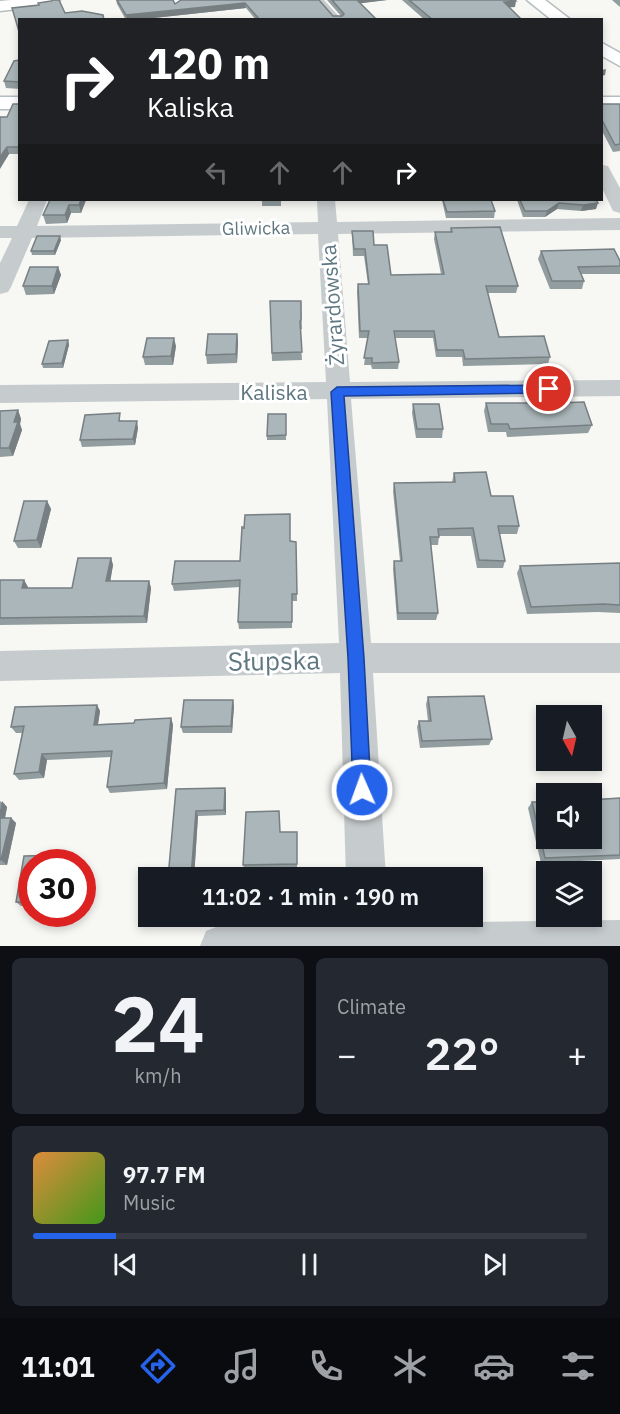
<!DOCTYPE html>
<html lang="en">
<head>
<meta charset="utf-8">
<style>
	body { margin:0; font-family:"IBM Plex Sans",sans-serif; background:#242831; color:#f1f3f6; height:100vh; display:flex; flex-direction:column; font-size:22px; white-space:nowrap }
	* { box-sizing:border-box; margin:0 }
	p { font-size:20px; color:#9ea1a6 }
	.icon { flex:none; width:33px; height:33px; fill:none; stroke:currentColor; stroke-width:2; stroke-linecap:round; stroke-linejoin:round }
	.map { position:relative; height:946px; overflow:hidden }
	.sheet { display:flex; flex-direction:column; gap:12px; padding:12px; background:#0d0f14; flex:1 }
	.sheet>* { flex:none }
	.banner { position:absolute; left:18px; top:18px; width:585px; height:183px; border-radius:0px; box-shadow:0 3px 9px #0003; background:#202124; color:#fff; overflow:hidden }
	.needle { width:39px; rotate:172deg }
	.buttons { position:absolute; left:536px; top:705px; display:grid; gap:12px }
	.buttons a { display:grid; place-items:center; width:66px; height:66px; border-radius:0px; background:#171b24; box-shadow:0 3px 9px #0003; font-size:30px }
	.speed { position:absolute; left:18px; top:849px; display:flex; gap:12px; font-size:30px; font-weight:700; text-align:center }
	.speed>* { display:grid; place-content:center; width:78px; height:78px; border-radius:50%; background:#171b24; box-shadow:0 3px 9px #0003; line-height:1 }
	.speed .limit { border:9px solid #d22; background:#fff; color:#111 }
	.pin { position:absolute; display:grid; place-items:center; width:51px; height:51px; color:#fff; margin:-26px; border:3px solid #fff; border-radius:50%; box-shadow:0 2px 6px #0007 }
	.me { position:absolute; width:66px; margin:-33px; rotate:358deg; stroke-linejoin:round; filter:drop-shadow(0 0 4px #0008) }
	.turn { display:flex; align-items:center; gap:21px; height:126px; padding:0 30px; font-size:27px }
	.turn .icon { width:78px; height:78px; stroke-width:2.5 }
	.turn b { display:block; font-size:42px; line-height:51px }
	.lanes { display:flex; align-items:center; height:57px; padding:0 30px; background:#0003; justify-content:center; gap:30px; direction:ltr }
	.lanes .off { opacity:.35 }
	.big { font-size:45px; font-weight:600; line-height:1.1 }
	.sheet .tile { flex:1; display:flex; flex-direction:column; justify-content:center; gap:9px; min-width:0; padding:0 21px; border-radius:9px; background:#242831 }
	.sheet .dial { align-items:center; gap:0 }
	.dial b { font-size:78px; line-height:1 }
	.song { display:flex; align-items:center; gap:18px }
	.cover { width:72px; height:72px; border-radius:9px; background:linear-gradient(135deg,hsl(30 70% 55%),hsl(100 70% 35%)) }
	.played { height:6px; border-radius:3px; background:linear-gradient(90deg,#2563eb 15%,#363941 15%) }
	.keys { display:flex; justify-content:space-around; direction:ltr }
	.heat { display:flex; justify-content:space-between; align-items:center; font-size:33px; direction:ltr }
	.sheet .tiles { flex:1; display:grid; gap:12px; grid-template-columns:1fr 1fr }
	.tile:last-child { grid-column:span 2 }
	.trip { position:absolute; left:138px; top:867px; width:345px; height:60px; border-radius:0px; background:#171b24; box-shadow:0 3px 9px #0003; font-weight:600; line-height:60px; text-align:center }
	.tabs { display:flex; height:96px; justify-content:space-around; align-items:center; background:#090b0e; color:#9ea1a6 }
	.tabs .icon { width:42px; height:42px }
	.tabs .selected { color:#2563eb }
	.tabs b { font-size:27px; color:#f1f3f6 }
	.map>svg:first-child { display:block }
</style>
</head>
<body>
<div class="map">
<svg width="620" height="946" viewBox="0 0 620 946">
	<rect width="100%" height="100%" fill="#f7f7f4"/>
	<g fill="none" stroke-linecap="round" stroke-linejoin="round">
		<g stroke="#b6bdc0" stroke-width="3">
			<path id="secondary" d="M11,0H60L52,5L0,11V1Z
				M527,0H545L571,20H552Z
				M602,43L620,53V66L602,56Z
				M0,97H20V109H0Z
				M602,97H620V109H602Z"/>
		</g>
		<path fill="#c6cbcd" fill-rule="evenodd" d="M317,0H324L342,20H335Z"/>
		<path fill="#c6cbcd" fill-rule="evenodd" d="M602,165L608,166L620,188V213L613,211L602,188Z
			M29,200H47L37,226L318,222L317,200H335L337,222L620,218V230L338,234L350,382L620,380V396L351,399L371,643H620V673H373L386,878H346L340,673L0,681V651L339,643L327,399L0,403V385L326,382L318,234L32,238L11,287L8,292L0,294V263L12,238H0V226H17Z
			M348,916H388V923L620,920V946H200L206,931L221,925L348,924Z"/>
		<use href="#secondary" fill="#fff" fill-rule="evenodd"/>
	</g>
	<path fill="#929d9f" d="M116,0H173L175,4L319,0L333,16H341L327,0H387L360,3L377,20H256L246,8L135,20H126L117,4Z
		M402,0H515V7H509L522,20H425Z
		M612,0H620V7Z
		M20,60V89L6,88L4,81Z
		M20,104V154H9L5,160L7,117Z
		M602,104H620V151L613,152L602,131Z
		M50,200H86L81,213H71L67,223L46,224L43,215Z
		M262,200H281V206H262Z
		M442,200H491L495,211L494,218H446Z
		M517,200H596V209L581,211L557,209L545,217H523Z
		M451,228L518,286L516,293H488L499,337L550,357L548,364L463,366L462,357H436L433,338H395L399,362L398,369H372L371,365H364L368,338H359L357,291L358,284H368L364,256H353L352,231L374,245L391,275L441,274L434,239L435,232H450Z
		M61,240L55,255H32L31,251Z
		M541,251L620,261V274H581L584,281L582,289H550L538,259Z
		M58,267L61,275L54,294L26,295L23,286Z
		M270,301H301L302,329H300L302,360L272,361Z
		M237,334L238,342L237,363L207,364L206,355Z
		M68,340L69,345L63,368H43L42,364Z
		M176,346L173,365H145L143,357Z
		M486,403L592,425L588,433L507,437L506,432H488L484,411Z
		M413,404L443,429L442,438H416L412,413Z
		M18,410L21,419L20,424L22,430L13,456L0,457V411Z
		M286,414V440H267V436Z
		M122,420V421L138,428L135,445L82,447L80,440Z
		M454,473L491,496L519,526L517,534H499L505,561L503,568H477L471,536H439L438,545H431L438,613L436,620H397L393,569L394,561H400L393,491L394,483L452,482Z
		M47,501L51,509L41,548H18L14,541Z
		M290,541L296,549L297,601H292V628L239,629L238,622L240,587L174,591L172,584L240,561Z
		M111,558L113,565L110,581H149L151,588L147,623L0,625V580H24L28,588H72Z
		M620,563V613L598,612L527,614L517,573L520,566Z
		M428,697L492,739L489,745L420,748L417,727L419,721H428L426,704Z
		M97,705L100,711L98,724L134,723L171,718L173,725L167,789L110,793L107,787L111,757L47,760L44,778L19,780L14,774L22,733H16L11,727Z
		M234,706L232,733H183L181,727Z
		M225,788L226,794V815L198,816L194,878H168L176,789Z
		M620,798V859L541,863L528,808L532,802Z
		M0,801L7,807L5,818H11L16,823L7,865H0Z
		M280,832H297V868L245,869L243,865Z
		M65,855L70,860L69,862H32V906H21L16,902L24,856Z"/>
	<path fill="#777f82" d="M355,0H387L355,4Z
		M516,1L515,7L503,8L504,2Z
		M245,3L246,8L135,20H127L126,15Z
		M606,69L605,75L602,76V70Z
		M7,147L9,154L0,169V157Z
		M81,200H86L81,213L79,205Z
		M559,203L557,209L545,217L547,211Z
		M598,203L596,209L581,211L583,205Z
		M69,205L71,213L67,223L65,215Z
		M60,236L61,240L55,255L54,251Z
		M58,267L61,275L54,294L52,286Z
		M237,334L238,342L237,363L236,354Z
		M174,338L176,346L173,365L171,356Z
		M68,340L69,345L63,368L62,363Z
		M18,410L21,419L20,424L22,430L13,456L9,448L14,422Z
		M137,421L138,428L135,445L133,439Z
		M47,501L51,509L41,548L37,540Z
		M111,558L113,565L109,589L106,581Z
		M24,580L28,587L26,595L22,588Z
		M149,581L151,588L147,623L144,616Z
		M233,700L234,706L232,733L231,726Z
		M97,705L100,711L97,731L94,725Z
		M171,718L173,725L167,789L164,783Z
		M42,754L47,760L44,778L39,772Z
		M225,788L226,794V815L224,810Z
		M2,801L7,807L4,823L0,820V811Z
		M196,811L198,816L194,878H191Z
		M11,818L16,823L7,865L1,860Z
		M65,855L70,860L69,862H64Z"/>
	<path fill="#aab6b9" stroke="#777f82" stroke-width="1.5" d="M53,0H59L65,13L82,11L103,15L104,20H20V35L12,8L39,5L38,3L51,1Z
		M117,0H173L175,4L181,0H319L333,16H342L344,14L332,0H357L377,20H260L245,3L126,15Z
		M409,0H515L516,1L504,2L522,20H433Z
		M20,60V82L4,81L14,61Z
		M13,104H20V147H7L0,157V117H7Z
		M602,104H620V144L615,145L602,120Z
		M50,200H81L79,205H69L65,215H43Z
		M443,200H491L495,211L447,212Z
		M520,200H596L598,203L583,205L559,203L547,211H525Z
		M500,227L518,286H486L499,337L544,336L550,357L465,359L463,350H437L434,331H394L399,362L372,363V358H364L369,331H360L358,284H369L365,249H354L352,231H373L374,245H387L391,275L444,274L435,232H452L451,228Z
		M37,236H60L54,251H31Z
		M614,249L620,261V266L578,267L584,281H552L541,251Z
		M30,267H58L52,286H23Z
		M270,301H301V320L300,321L302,352L272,353Z
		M208,334H237L236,354L206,355Z
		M147,338H174L171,356L143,357Z
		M68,340L62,363L42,364L49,341Z
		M584,402L592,425L510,429L508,424H491L486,403H553Z
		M413,404H439L443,429H417Z
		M18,410L14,422H18L9,448H0V411Z
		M120,413L119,421H137L133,439L80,440L85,415Z
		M268,414H286V435L267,436Z
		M486,472L491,496H513L519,526H498L505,561L479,560L473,528L438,529L439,537H430L438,613H398L394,561H402L394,483L455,482L454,473Z
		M24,501H47L37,540L14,541Z
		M290,514V541L296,542L297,594H292V622H238L240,580L172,584L175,561H240L242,527L244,528L245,515Z
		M78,558H111L106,581H149L144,616L0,618V580H24L22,588H72Z
		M620,563V605L603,604L531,607L520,566Z
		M484,696L492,739L422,741L419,721H431L428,697Z
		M184,700H233L231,726L181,727Z
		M97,705L94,725L134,723L135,720L171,718L164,783L107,787L112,751L42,754L39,772L14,774L24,726L11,727L15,707Z
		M225,788L224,810L196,811L191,878H168L176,789Z
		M620,798V855L545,858L532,802H546V838H591V800Z
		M279,811L280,832H297V864L243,865L246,812Z
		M0,818H11L1,860H0Z
		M65,855L64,862H32V902H16L24,856Z"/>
	<path fill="#2563eb" stroke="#184099" stroke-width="1.5" d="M549,385L555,389L549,393L344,396L364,658L371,790L368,796L362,799L355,796L353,790L348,658L331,392L337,387Z"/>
	<g text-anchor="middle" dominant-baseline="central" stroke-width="6" stroke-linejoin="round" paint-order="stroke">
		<g font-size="18" fill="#5f7781" stroke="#fff">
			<text transform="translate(256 228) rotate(-1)">Gliwicka</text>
		</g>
		<g font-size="21" fill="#5f7781" stroke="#fff">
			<text transform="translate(332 305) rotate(-94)">Żyrardowska</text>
			<text x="274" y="392">Kaliska</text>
		</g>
		<g font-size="26" fill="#5f7781" stroke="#fff">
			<text transform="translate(274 660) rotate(-1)">Słupska</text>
		</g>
	</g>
</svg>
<div class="buttons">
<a><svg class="needle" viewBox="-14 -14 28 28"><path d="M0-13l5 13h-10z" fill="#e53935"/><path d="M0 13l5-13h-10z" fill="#9ea1a6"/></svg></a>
<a><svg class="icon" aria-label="sound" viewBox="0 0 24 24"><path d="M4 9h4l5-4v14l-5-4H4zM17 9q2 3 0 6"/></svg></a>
<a><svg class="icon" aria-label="layers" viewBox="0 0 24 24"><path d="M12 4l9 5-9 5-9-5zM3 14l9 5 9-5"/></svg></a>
</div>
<div class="speed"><div class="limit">30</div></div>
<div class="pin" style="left:549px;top:389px;background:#d93025"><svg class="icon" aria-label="arrive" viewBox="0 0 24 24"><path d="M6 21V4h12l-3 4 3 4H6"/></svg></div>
<svg class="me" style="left:362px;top:790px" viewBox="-20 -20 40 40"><circle r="17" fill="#2563eb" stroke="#fff" stroke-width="3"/><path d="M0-11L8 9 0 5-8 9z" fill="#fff"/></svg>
<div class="trip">11:02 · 1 min · 190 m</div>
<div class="banner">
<div class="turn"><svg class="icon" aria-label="right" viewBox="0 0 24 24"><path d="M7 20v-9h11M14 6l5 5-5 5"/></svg><div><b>120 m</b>Kaliska</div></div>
<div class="lanes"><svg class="icon off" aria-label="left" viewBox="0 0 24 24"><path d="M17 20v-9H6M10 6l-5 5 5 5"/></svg><svg class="icon off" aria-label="ahead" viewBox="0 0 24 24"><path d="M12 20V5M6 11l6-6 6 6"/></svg><svg class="icon off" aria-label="ahead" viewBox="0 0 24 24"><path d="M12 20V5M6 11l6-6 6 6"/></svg><svg class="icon" aria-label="right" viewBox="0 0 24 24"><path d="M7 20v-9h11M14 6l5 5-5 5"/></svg></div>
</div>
</div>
<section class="sheet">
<div class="tiles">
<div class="tile dial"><b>24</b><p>km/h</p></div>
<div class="tile"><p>Climate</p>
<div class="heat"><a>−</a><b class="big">22°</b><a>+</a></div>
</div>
<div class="tile">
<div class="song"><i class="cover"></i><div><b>97.7 FM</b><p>Music</p></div></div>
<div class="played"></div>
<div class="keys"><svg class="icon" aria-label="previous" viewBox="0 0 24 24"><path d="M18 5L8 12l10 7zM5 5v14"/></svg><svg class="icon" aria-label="pause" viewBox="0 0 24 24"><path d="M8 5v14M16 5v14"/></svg><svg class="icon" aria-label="next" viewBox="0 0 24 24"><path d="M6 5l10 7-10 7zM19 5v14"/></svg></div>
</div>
</div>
</section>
<nav class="tabs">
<b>11:01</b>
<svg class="icon selected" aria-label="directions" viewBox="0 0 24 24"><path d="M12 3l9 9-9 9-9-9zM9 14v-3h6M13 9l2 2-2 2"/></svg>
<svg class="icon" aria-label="music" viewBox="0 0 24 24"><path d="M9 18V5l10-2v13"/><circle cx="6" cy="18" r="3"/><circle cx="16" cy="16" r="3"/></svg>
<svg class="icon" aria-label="phone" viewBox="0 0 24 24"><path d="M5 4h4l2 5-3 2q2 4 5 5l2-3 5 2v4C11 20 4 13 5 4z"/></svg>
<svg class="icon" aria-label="climate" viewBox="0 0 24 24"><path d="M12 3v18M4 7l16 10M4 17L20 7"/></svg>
<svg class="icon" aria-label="car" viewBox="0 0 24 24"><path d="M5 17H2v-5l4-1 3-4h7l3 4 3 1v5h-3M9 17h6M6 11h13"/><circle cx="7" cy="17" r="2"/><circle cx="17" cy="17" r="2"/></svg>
<svg class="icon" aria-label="filters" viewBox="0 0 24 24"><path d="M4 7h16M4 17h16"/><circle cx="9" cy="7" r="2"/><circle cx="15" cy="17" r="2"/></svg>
</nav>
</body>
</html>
